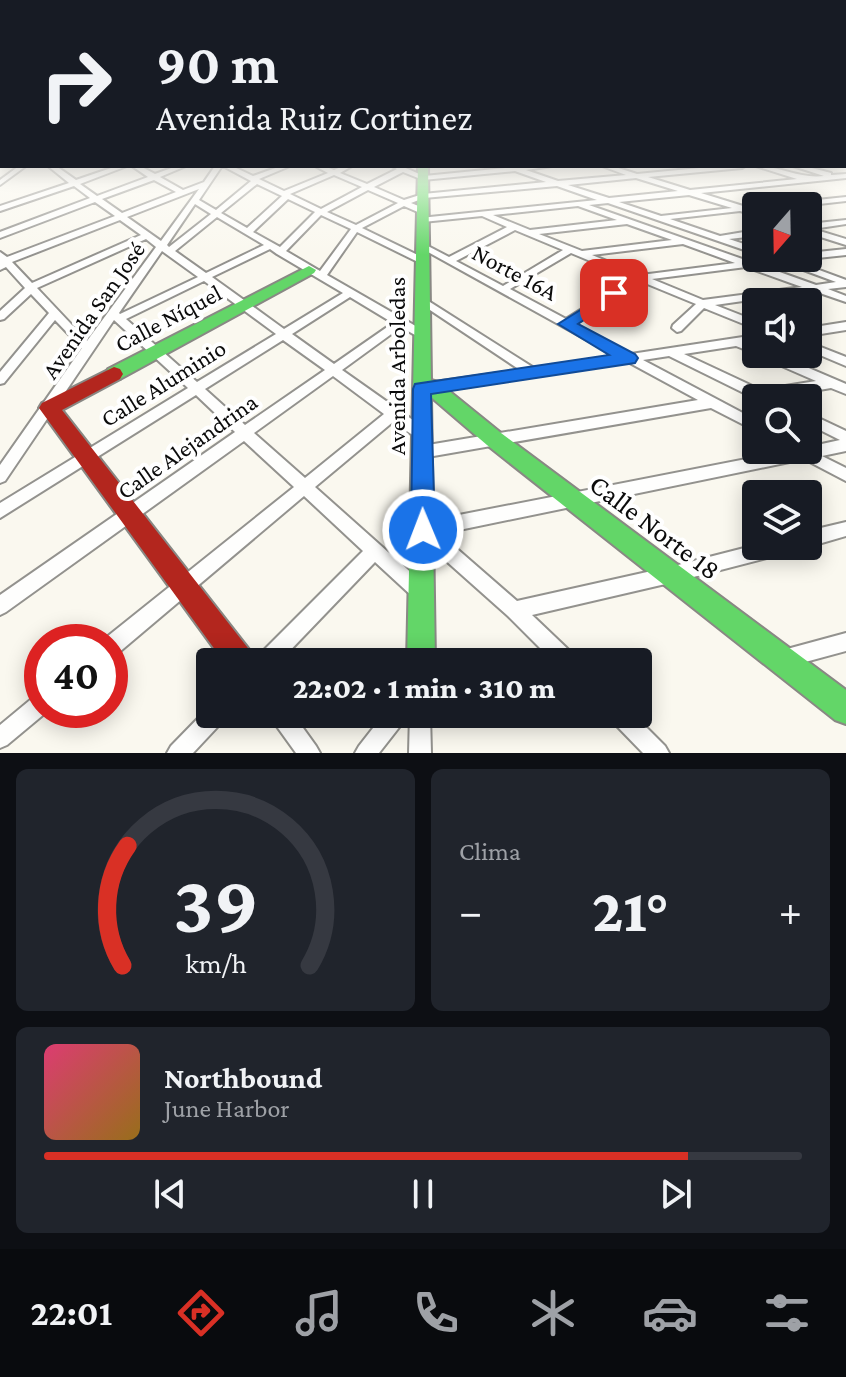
<!DOCTYPE html>
<html lang="es">
<head>
<meta charset="utf-8">
<style>
	body { margin:0; font-family:"Crimson Pro",serif; background:#20242c; color:#f1f3f6; height:100vh; display:flex; flex-direction:column; font-size:30px; white-space:nowrap }
	* { box-sizing:border-box; margin:0 }
	p { font-size:26px; color:#9ea1a6 }
	.icon { flex:none; width:44px; height:44px; fill:none; stroke:currentColor; stroke-width:2; stroke-linecap:round; stroke-linejoin:round }
	.map { position:relative; height:753px; overflow:hidden }
	.drawer { display:flex; flex-direction:column; gap:16px; padding:16px; background:#0d0f14; flex:1 }
	.drawer>* { flex:none }
	.hud { position:absolute; left:0px; top:0px; width:846px; height:168px; box-shadow:0 4px 20px #0003; background:#171b24; color:#f1f3f6; overflow:hidden }
	.needle { width:52px; rotate:200deg }
	.buttons { position:absolute; left:742px; top:192px; display:grid; gap:16px }
	.buttons a { display:grid; place-items:center; width:80px; height:80px; border-radius:8px; background:#171b24; box-shadow:0 4px 20px #0003; font-size:40px }
	.speed { position:absolute; left:24px; top:624px; display:flex; gap:16px; font-size:40px; font-weight:700; text-align:center }
	.speed>* { display:grid; place-content:center; width:104px; height:104px; border-radius:50%; background:#171b24; box-shadow:0 4px 20px #0003; line-height:1 }
	.speed .limit { border:12px solid #d22; background:#fff; color:#111 }
	.pin { position:absolute; display:grid; place-items:center; width:68px; height:68px; color:#fff; margin:-34px; border-radius:16px; box-shadow:0 4px 12px #0006 }
	.me { position:absolute; width:88px; margin:-44px; rotate:359deg; stroke-linejoin:round; filter:drop-shadow(0 0 6px #0008) }
	.turn { display:flex; align-items:center; gap:28px; height:168px; padding:0 24px; font-size:36px }
	.turn .icon { width:104px; height:104px; stroke-width:2.5 }
	.turn b { display:block; font-size:56px; line-height:68px }
	.big { font-size:60px; font-weight:800; line-height:1.1 }
	.drawer .widget { flex:1; display:flex; flex-direction:column; justify-content:center; gap:12px; min-width:0; padding:0 28px; border-radius:12px; background:#20242c }
	.drawer .dial { align-items:center; gap:0 }
	.dial svg { height:208px; overflow:visible; fill:none; stroke:#363941; stroke-width:7; stroke-linecap:round; text-anchor:middle }
	.dial text { fill:#f1f3f6; stroke:none }
	.song { display:flex; align-items:center; gap:24px }
	.cover { width:96px; height:96px; border-radius:12px; background:linear-gradient(135deg,hsl(340 70% 55%),hsl(40 70% 35%)) }
	.played { height:8px; border-radius:4px; background:linear-gradient(90deg,#d93025 85%,#363941 85%) }
	.keys { display:flex; justify-content:space-around; direction:ltr }
	.heat { display:flex; justify-content:space-between; align-items:center; font-size:44px; direction:ltr }
	.drawer .tiles { flex:1; display:grid; gap:16px; grid-template-columns:1fr 1fr }
	.widget:last-child { grid-column:span 2 }
	.trip { position:absolute; left:196px; top:648px; width:456px; height:80px; border-radius:8px; background:#171b24; box-shadow:0 4px 20px #0003; font-weight:800; line-height:80px; text-align:center }
	.tabs { display:flex; height:128px; justify-content:space-around; align-items:center; background:#090b0e; color:#9ea1a6 }
	.tabs .icon { width:56px; height:56px }
	.tabs .on { color:#d93025 }
	.tabs b { font-size:36px; color:#f1f3f6 }
	.map>svg:first-child { display:block }
</style>
</head>
<body>
<div class="map">
<svg width="846" height="753" viewBox="0 0 846 753">
	<rect width="100%" height="100%" fill="#faf8ef"/>
	<g fill="none" stroke-linecap="round" stroke-linejoin="round">
		<g stroke="#93928e" stroke-width="4">
			<path id="street" d="M844,153H846V157H844Z
				M0,157H2V163H0Z
				M844,162H846V166H844Z
				M19,166H26L0,185V180Z
				M48,166H56L76,180L117,166H127L80,184L97,196L148,177L132,166H140L155,174L177,166H186L160,177L183,190L204,182L215,166H222L199,200L216,210L251,181L223,166H232L253,176L281,166H290L259,179L284,191L328,173L315,166H324L334,170L343,166H352L340,173L367,184L397,169L392,166H401L424,176L505,168L503,166H552L526,170L558,181L626,175L602,166H612L637,174L720,166H745L742,168L648,177L690,190L797,179L756,166C781,166 799,179 824,176L793,166H804L831,173V175L846,174V178L701,193L756,210V215L740,211L670,219L720,236L756,230V236L729,239L756,248V254L608,203L589,205L748,261L772,258H799L795,261L846,280V287L828,289L846,296V302L814,291L715,305L756,321V329L704,308L681,331L677,332L672,328L673,325L696,304L640,281L574,324L631,354L756,335V343L751,344L756,346V354L736,346L684,354L761,390L816,381L761,357L759,354H776L846,384V394L831,388L772,398L756,399L669,356L643,360L756,420V431L711,408L422,458L417,456L415,452L417,448L422,446L698,400L628,362L427,393L423,391L421,388L423,385L427,383L520,370L418,302V298L422,297L534,368L616,356L419,247L423,244L426,245L449,257L507,227L482,216L423,222H420V218L597,200L557,186L424,198L411,203L426,209V213H420L404,206L362,228L426,259V263H420L357,232L327,275L426,332L427,335L426,338L422,339L401,327L342,370L427,430L429,434L427,438C415,441 403,427 394,421L315,487L425,585L428,591L425,597L419,600L413,597L375,562L279,662H257L259,655L363,551L304,496L117,654L110,656V642H103V640L294,487L244,441L6,612L0,615V595L235,432L196,395L0,518V503L188,388L114,320L5,481L0,483V465L82,348L55,320L4,383L0,384V372L49,313L31,294L4,319L0,320V311L25,288L6,267L0,270V252L7,257L115,216L95,202L0,238V232L90,198L74,186L0,211V206L69,183ZM515,171L546,182L423,194L404,200L374,187L403,172L423,180ZM334,175L362,187L321,209L290,194ZM636,178L678,191L609,198L568,185ZM154,180L176,192L122,213L102,199ZM257,184L282,196L247,228L221,213ZM199,189L161,241L127,217ZM368,190L398,203L356,225L327,212ZM689,195L732,208L661,216L619,202ZM288,199L315,212L280,247L253,232ZM195,204L211,214L169,247L167,245ZM578,206L617,220L530,230L493,215ZM321,215L351,229L320,271L286,251ZM217,217L264,245L206,273L175,251ZM120,220L141,235L32,283L12,262ZM627,224L672,240L582,251L539,234ZM515,230L563,250L503,286L456,261ZM146,239L156,247L87,341L37,288ZM683,244L735,263L641,275L592,255ZM270,249L277,254L343,293L284,329L212,277ZM162,251L198,277L120,314L119,313ZM571,253L631,278L566,319L510,289ZM782,262L836,282L816,285L760,265ZM746,267L802,287L703,300L652,279ZM204,281L276,334L197,382L126,319ZM350,297L393,323L334,364L292,334ZM283,340L325,370L245,425L205,389ZM333,376L384,414L305,478L254,433Z
				M846,197V201L801,206H774L778,204Z
				M846,220V224L813,229L846,239V245L808,233V224Z
				M846,249V255L808,259L805,258H808V253Z
				M846,322V330L808,336V328Z
				M808,342L846,357V366L808,350Z
				M808,413L846,431V451L822,456L846,468V481L804,459L440,534L517,601L674,566L756,545L790,546L788,552L782,554L674,582L532,615L574,655L576,662H554L508,616L417,535L415,530L417,525L423,522L792,450H808V447L840,440L808,424Z
				M846,522V536L808,547L806,546H808V531Z
				M846,633V651L783,668L776,666L774,659L776,652Z
				M42,693V710H49L7,745L0,748V725L35,696Z
				M210,706V714H226L223,721L193,753H167L171,746Z
				M270,714H293L316,746L320,753H296L273,721Z
				M384,714H407L404,721L379,753H355L359,746Z
				M410,714H430L431,753H409Z
				M609,714H633L665,746L669,753H643L612,721Z"/>
		</g>
		<g stroke="#898884" stroke-width="4">
			<path id="fast" d="M418,166H428L431,380L438,382L501,433L846,690V724L835,720L487,445L431,397L435,662H407Z
				M309,266L316,270L314,273L120,379H108L105,374L108,369Z"/>
		</g>
		<g stroke="#898884" stroke-width="4">
			<path id="jam" d="M114,367L120,369L123,374L120,379L62,410L251,652L255,662H224L39,408L42,403Z"/>
		</g>
		<use href="#street" fill="#fefefd" fill-rule="evenodd"/>
		<use href="#fast" fill="#63d668" fill-rule="evenodd"/>
		<use href="#jam" fill="#b3261e" fill-rule="evenodd"/>
	</g>
	<linearGradient id="sky" x2="0" y2="1"><stop stop-color="#9ac7ed"/><stop offset="0.59" stop-color="#fdfcf8"/><stop offset="1" stop-color="#fdfcf8" stop-opacity="0"/></linearGradient>
	<rect width="846" height="255" fill="url(#sky)"/>
	<path fill="#1a73e8" stroke="#114b97" stroke-width="2" d="M614,289L621,293L619,297L578,324L635,354L638,358L635,363L431,394L435,530L431,538L423,541L414,538L411,530L413,389L415,384L609,355L558,324Z"/>
	<g text-anchor="middle" dominant-baseline="central" stroke-width="8" stroke-linejoin="round" paint-order="stroke">
		<g font-size="24" fill="#0b0b0b" stroke="#fff">
			<text transform="translate(515 272) rotate(28)">Norte 16A</text>
			<text transform="translate(93 310) rotate(-55)">Avenida San José</text>
			<text transform="translate(168 318) rotate(-28)">Calle Níquel</text>
			<text transform="translate(396 366) rotate(-90)">Avenida Arboledas</text>
			<text transform="translate(163 383) rotate(-32)">Calle Aluminio</text>
			<text transform="translate(187 446) rotate(-35)">Calle Alejandrina</text>
		</g>
		<g font-size="28" fill="#0b0b0b" stroke="#fff">
			<text transform="translate(655 527) rotate(37)">Calle Norte 18</text>
		</g>
	</g>
</svg>
<div class="buttons">
<a><svg class="needle" viewBox="-14 -14 28 28"><path d="M0-13l5 13h-10z" fill="#e53935"/><path d="M0 13l5-13h-10z" fill="#9ea1a6"/></svg></a>
<a><svg class="icon" aria-label="sound" viewBox="0 0 24 24"><path d="M4 9h4l5-4v14l-5-4H4zM17 9q2 3 0 6"/></svg></a>
<a><svg class="icon" aria-label="search" viewBox="0 0 24 24"><circle cx="10" cy="10" r="6"/><path d="M15 15l6 6"/></svg></a>
<a><svg class="icon" aria-label="layers" viewBox="0 0 24 24"><path d="M12 4l9 5-9 5-9-5zM3 14l9 5 9-5"/></svg></a>
</div>
<div class="speed"><div class="limit">40</div></div>
<div class="pin" style="left:614px;top:293px;background:#d93025"><svg class="icon" aria-label="arrive" viewBox="0 0 24 24"><path d="M6 21V4h12l-3 4 3 4H6"/></svg></div>
<svg class="me" style="left:423px;top:530px" viewBox="-20 -20 40 40"><circle r="17" fill="#1a73e8" stroke="#fff" stroke-width="3"/><path d="M0-11L8 9 0 5-8 9z" fill="#fff"/></svg>
<div class="trip">22:02 · 1 min · 310 m</div>
<div class="hud">
<div class="turn"><svg class="icon" aria-label="right" viewBox="0 0 24 24"><path d="M7 20v-9h11M14 6l5 5-5 5"/></svg><div><b>90 m</b>Avenida Ruiz Cortinez</div></div>
</div>
</div>
<section class="drawer">
<div class="tiles">
<div class="widget dial"><svg viewBox="0 0 100 80">
<path d="M14 69A42 42 0 1 1 86 69"/>
<path d="M14 69A42 42 0 0 1 16 23" stroke="#d93025"/>
<text x="50" y="56" font-size="32" font-weight="700">39</text>
<text x="50" y="72" font-size="11">km/h</text>
</svg></div>
<div class="widget"><p>Clima</p>
<div class="heat"><a>−</a><b class="big">21°</b><a>+</a></div>
</div>
<div class="widget">
<div class="song"><i class="cover"></i><div><b>Northbound</b><p>June Harbor</p></div></div>
<div class="played"></div>
<div class="keys"><svg class="icon" aria-label="previous" viewBox="0 0 24 24"><path d="M18 5L8 12l10 7zM5 5v14"/></svg><svg class="icon" aria-label="pause" viewBox="0 0 24 24"><path d="M8 5v14M16 5v14"/></svg><svg class="icon" aria-label="next" viewBox="0 0 24 24"><path d="M6 5l10 7-10 7zM19 5v14"/></svg></div>
</div>
</div>
</section>
<nav class="tabs">
<b>22:01</b>
<svg class="icon on" aria-label="directions" viewBox="0 0 24 24"><path d="M12 3l9 9-9 9-9-9zM9 14v-3h6M13 9l2 2-2 2"/></svg>
<svg class="icon" aria-label="music" viewBox="0 0 24 24"><path d="M9 18V5l10-2v13"/><circle cx="6" cy="18" r="3"/><circle cx="16" cy="16" r="3"/></svg>
<svg class="icon" aria-label="phone" viewBox="0 0 24 24"><path d="M5 4h4l2 5-3 2q2 4 5 5l2-3 5 2v4C11 20 4 13 5 4z"/></svg>
<svg class="icon" aria-label="climate" viewBox="0 0 24 24"><path d="M12 3v18M4 7l16 10M4 17L20 7"/></svg>
<svg class="icon" aria-label="car" viewBox="0 0 24 24"><path d="M5 17H2v-5l4-1 3-4h7l3 4 3 1v5h-3M9 17h6M6 11h13"/><circle cx="7" cy="17" r="2"/><circle cx="17" cy="17" r="2"/></svg>
<svg class="icon" aria-label="filters" viewBox="0 0 24 24"><path d="M4 7h16M4 17h16"/><circle cx="9" cy="7" r="2"/><circle cx="15" cy="17" r="2"/></svg>
</nav>
</body>
</html>
